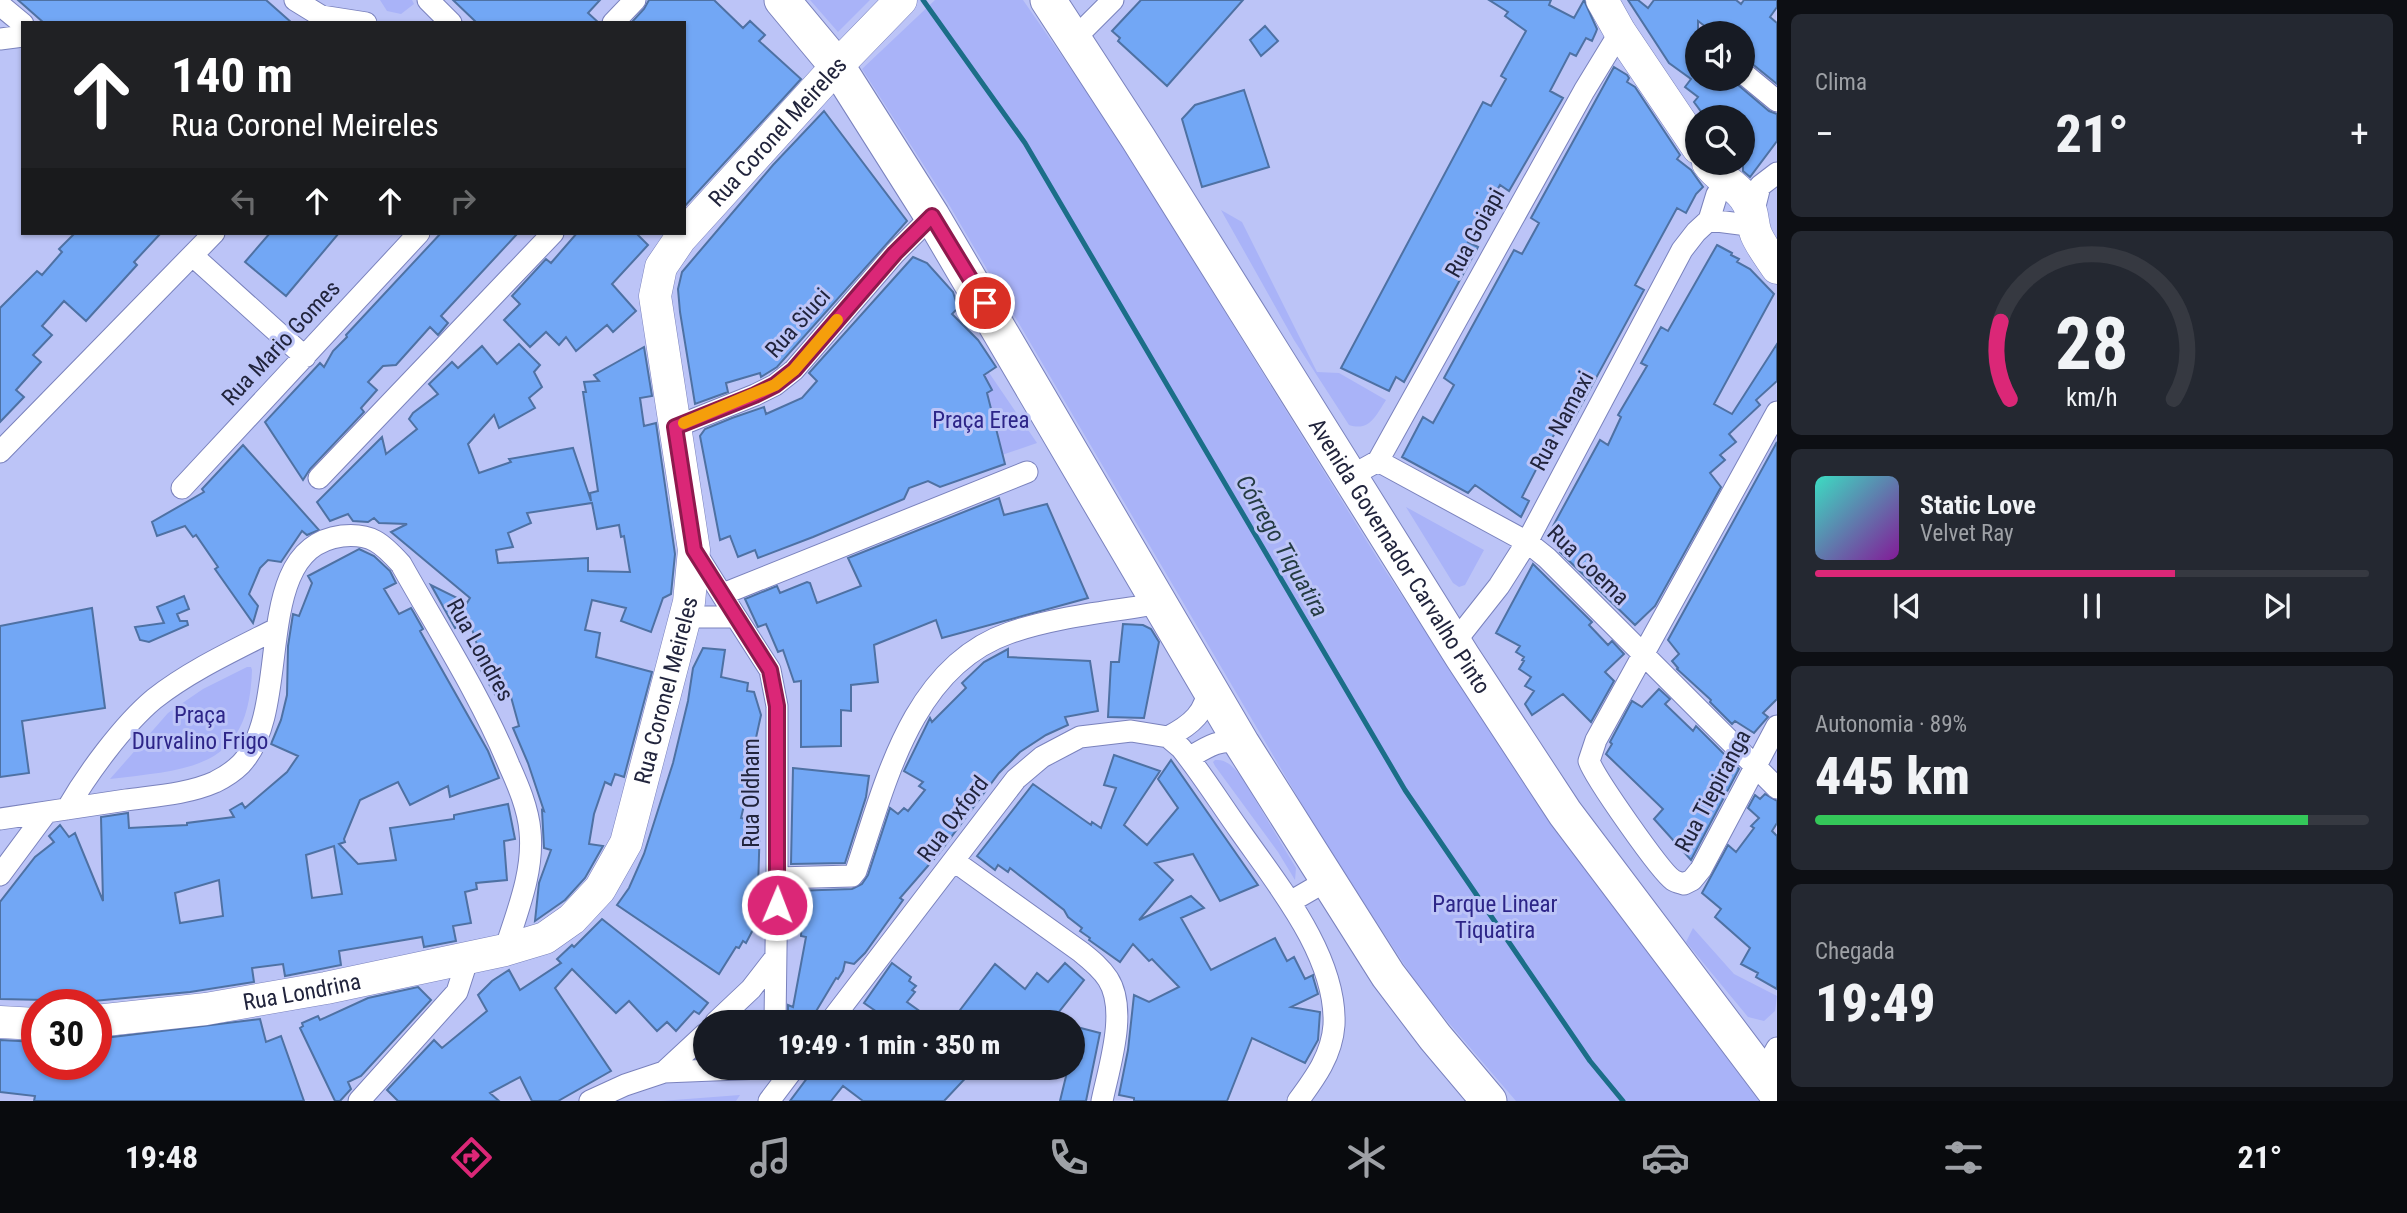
<!DOCTYPE html>
<html lang="pt">
<head>
<meta charset="utf-8">
<style>
	body { margin:0; font-family:"Roboto Condensed",sans-serif; background:#242831; color:#f1f3f6; height:100vh; display:flex; flex-direction:column; font-size:26px; white-space:nowrap }
	* { box-sizing:border-box; margin:0 }
	p { font-size:23px; color:#9ea1a6 }
	.icon { flex:none; width:38px; height:38px; fill:none; stroke:currentColor; stroke-width:2; stroke-linecap:round; stroke-linejoin:round }
	.map { position:relative; flex:1; overflow:hidden }
	.side { display:flex; flex-direction:column; gap:14px; padding:14px; background:#0d0f14; width:630px }
	.side>* { flex:none }
	.hud { position:absolute; left:21px; top:21px; width:665px; height:214px; border-radius:0px; box-shadow:0 2px 5px #0004; background:#202124; color:#fff; overflow:hidden }
	.fabs { position:absolute; left:1685px; top:21px; display:grid; gap:14px }
	.fabs a { display:grid; place-items:center; width:70px; height:70px; border-radius:50%; background:#171b24; box-shadow:0 2px 5px #0004; font-size:35px }
	.speed { position:absolute; left:21px; top:989px; display:flex; gap:14px; font-size:35px; font-weight:700; text-align:center }
	.speed>* { display:grid; place-content:center; width:91px; height:91px; border-radius:50%; background:#171b24; box-shadow:0 2px 5px #0004; line-height:1 }
	.speed .limit { border:10px solid #d22; background:#fff; color:#111 }
	.pin { position:absolute; display:grid; place-items:center; width:60px; height:60px; color:#fff; margin:-30px; border:4px solid #fff; border-radius:50%; box-shadow:0 2px 7px #0007 }
	.me { position:absolute; width:77px; margin:-38px; rotate:1deg; stroke-linejoin:round; filter:drop-shadow(0 0 5px #0008) }
	.turn { display:flex; align-items:center; gap:24px; height:147px; padding:0 35px; font-size:32px }
	.turn .icon { width:91px; height:91px; stroke-width:2.5 }
	.turn b { display:block; font-size:49px; line-height:60px }
	.lanes { display:flex; align-items:center; height:66px; padding:0 35px; background:#0003; justify-content:center; gap:35px; direction:ltr }
	.lanes .off { opacity:.35 }
	.big { font-size:52px; font-weight:800; line-height:1.1 }
	.side .card { flex:1; display:flex; flex-direction:column; justify-content:center; gap:10px; min-width:0; padding:0 24px; border-radius:10px; background:#242831 }
	.side .dial { align-items:center; gap:0 }
	.dial svg { height:182px; overflow:visible; fill:none; stroke:#363941; stroke-width:7; stroke-linecap:round; text-anchor:middle }
	.dial text { fill:#f1f3f6; stroke:none }
	.song { display:flex; align-items:center; gap:21px }
	.cover { width:84px; height:84px; border-radius:10px; background:linear-gradient(135deg,hsl(170 70% 55%),hsl(290 70% 35%)) }
	.played { height:7px; border-radius:4px; background:linear-gradient(90deg,#db2777 65%,#363941 65%) }
	.keys { display:flex; justify-content:space-around; direction:ltr }
	.heat { display:flex; justify-content:space-between; align-items:center; font-size:38px; direction:ltr }
	.charge { height:10px; border-radius:5px; background:linear-gradient(90deg,#34c759 89%,#363941 0) }
	.trip { position:absolute; left:693px; top:1010px; width:392px; height:70px; border-radius:35px; background:#171b24; box-shadow:0 2px 5px #0004; font-weight:800; line-height:70px; text-align:center }
	.menu { display:flex; height:112px; justify-content:space-around; align-items:center; background:#090b0e; color:#9ea1a6 }
	.menu .icon { width:49px; height:49px }
	.menu .selected { color:#db2777 }
	.menu b { font-size:32px; color:#f1f3f6 }
	main { display:flex; flex:1; min-height:0 }
	.map>svg:first-child { display:block }
</style>
</head>
<body>
<main>
<div class="map">
<svg width="1777" height="1101" viewBox="0 0 1777 1101">
	<rect width="100%" height="100%" fill="#bcc4f7"/>
	<path fill="#a9b3f8" d="M380,0H412L414,4L401,14L387,11Z
		M810,0H870L838,32Z
		M935,0H1023L1103,115L1381,564L1528,788L1579,861L1759,1101H1516L1435,1007L1411,975L1320,835L948,203L862,69Z
		M1221,210L1242,222L1317,372L1339,373L1386,400C1376,415 1370,432 1349,425L1294,340Z
		M981,361L1037,443L961,469Z
		M1406,507L1484,550L1465,585L1459,587L1453,583Z
		M247,667H251L252,670C249,770 190,769 110,779L168,713L203,689Z
		M1215,760C1227,759 1233,767 1241,776L1296,868L1295,880L1278,852L1215,766L1213,762Z
		M1693,928L1734,974L1777,996L1775,1011L1764,1021L1748,1017L1686,942Z
		M740,1095L736,1101H661Z"/>
	<g fill="none" stroke-linecap="round" stroke-linejoin="round">
		<path stroke="#1b6e88" stroke-width="5" d="M923,0L1025,143L1405,790L1590,1061L1623,1101"/>
	</g>
	<path fill="#72a7f5" stroke="#4e71a3" stroke-width="2" fill-rule="evenodd" d="M18,0H266L292,23H44Z
		M453,0H600L588,13L599,23H477Z
		M649,0H714L743,28L750,21L765,35L759,41L801,79L684,207V23H631L644,9Z
		M1141,0H1243L1167,86L1118,41L1120,38L1112,31Z
		M1489,0H1551L1549,5L1574,18L1584,0L1597,29L1596,32L1592,41L1586,38L1576,56L1570,53L1550,91L1563,98L1509,191L1500,185L1468,242L1478,247L1404,382L1396,377L1389,391L1341,368L1483,102L1491,106L1506,79L1501,76L1526,31L1505,16L1508,12Z
		M1628,0H1638L1648,8L1654,0H1736L1741,4L1744,0H1777V7L1770,17L1777,23V84L1751,63L1743,60V33H1714L1698,21V79H1731L1769,111L1777,114V141L1750,177L1743,171V117H1705L1694,102L1698,97L1685,87L1691,79L1669,63Z
		M1265,26L1278,41L1261,56L1250,40Z
		M1614,67L1627,75L1629,78L1627,82L1635,87L1680,155L1677,159L1691,170L1703,187L1696,194L1686,213L1677,208L1635,285L1644,290L1571,424L1562,419L1522,497L1529,501L1521,517L1475,485L1468,493L1402,457L1423,417L1433,423L1454,385L1444,378L1514,250L1522,254L1539,223L1531,218Z
		M1244,90L1269,167L1202,187L1182,119L1195,105Z
		M824,111L907,221L777,367L761,377L760,373L726,383L728,392L695,404L680,312L678,289L682,272L773,165Z
		M75,233H161L134,262L137,265L86,321L64,301L42,326L52,335L33,355L41,362L16,390L24,397L0,422V308L37,271L42,275L62,252L59,249Z
		M270,233H339L286,296L245,262Z
		M441,233H518L441,316L448,323L438,335L430,327L396,365L383,366L368,382L377,390L361,408L364,412L310,469L303,480L265,422L320,363L324,367L333,351L347,337L346,335Z
		M577,233H636L648,245L612,284L636,311L613,332L607,325L576,351L566,337L559,345L546,332L530,347L504,320L520,304L512,296L546,259L551,263Z
		M1717,245L1732,253L1731,255L1739,259L1737,262L1750,269L1774,294L1714,404L1732,414L1777,344V381L1756,400L1760,405L1729,434L1736,442L1720,455L1725,460L1710,473L1721,487L1655,606L1635,625L1560,552L1563,547L1554,540L1560,530L1553,526L1600,440L1608,445L1621,417L1618,415L1647,366L1641,363L1661,327L1668,331Z
		M913,257L927,263L953,292L958,308L952,314L978,340L996,367L984,375L992,390L987,393L1005,464L940,487L928,481L909,488L904,499L813,537L758,558L755,550L738,557L730,536L720,540L700,436L705,429L732,418L764,407L766,414L802,398L817,381L809,373Z
		M519,344L540,365L534,372L542,387L529,398L535,408L499,428L494,415L468,444L479,473L511,462L509,459L573,448L591,501L590,493L598,491L583,392H586L584,382L599,381L594,375L644,347L652,396L640,398L644,426L656,423L675,554L671,594L663,598L651,632L621,621L626,608L592,600L585,630L600,633L596,657L652,672L624,777L615,774L611,785L605,782L594,814L589,844L603,846L585,878L565,900L535,921L539,883L551,850L544,848L542,810L544,811L528,763L513,728L519,726L511,697L499,701L476,662L482,660L470,623L455,628L431,585L467,603L470,598L391,532L407,524L379,523L374,518L368,522L353,521L348,514L330,521L317,502L382,437L386,454L417,429L409,419L413,413L438,394L429,384L452,362L458,368L482,346L497,364ZM592,503L597,529L619,525L621,537L624,536L630,572L588,571V558L498,563L496,550L513,547L508,533L531,523L527,513Z
		M1777,442V699L1763,713L1768,717L1754,733L1735,721L1732,724L1710,702L1711,700L1677,669L1678,668L1672,661L1679,654L1668,640Z
		M243,445L319,530L307,535L302,531L281,562L268,560L260,568L249,594L258,606L253,623L215,569L218,567L196,535L193,537L185,526L157,536L152,522L204,492L202,489Z
		M999,498L1004,515L1047,504L1088,598L942,638L936,620L874,645L878,682L851,685V711L841,710V746L801,747V681L794,682L783,650L778,652L766,624L758,627L745,599L777,586L780,593L807,582L810,583L817,603L861,586L848,558Z
		M359,549L374,556L390,571L396,583L384,589L399,614L411,608L414,613L423,629L420,631L488,751L499,778L450,797L448,786L410,805L398,782L360,800L344,839L345,842L339,844L358,864L396,860L390,828L454,819V815L508,804L515,839L504,841L507,880L476,883L477,889L465,892L471,923L453,926L456,941L424,947L422,937L339,951L341,965L285,976L283,964L252,968L254,982L190,992L93,1001L0,999V902L35,857L54,842L49,836L60,825L69,837L75,833L103,901L101,817L128,813L129,828L187,825V823L234,817L230,810L242,803L245,808L287,772L298,756L271,744L281,720L287,695L288,646L293,614L299,616L312,583L308,576ZM334,846L342,894L312,898L306,855ZM219,880L223,916L180,923L175,893Z
		M1533,564L1592,622L1589,625L1608,645L1612,641L1624,654L1605,672L1614,681L1591,722L1563,694L1532,715L1525,704L1534,691L1525,686L1531,677L1519,669L1524,661L1522,660L1524,657L1516,652L1520,646L1496,633Z
		M184,596L189,609L177,614L180,621H187L188,625L149,642L140,640L135,627L164,623L157,607Z
		M92,608L105,708L22,721L29,773L0,777V626Z
		M1123,624L1143,625L1151,629L1159,642L1144,718L1108,717L1111,662H1119Z
		M703,648L725,650L721,677L748,683L747,691L754,692L761,715L754,747H747V763H750L751,776L741,818L760,822L757,922L746,943L743,941L739,948L736,947L719,974L617,905L629,888L644,854L673,763L688,701L693,668Z
		M1008,649V657L1090,661L1098,711L1065,717L1068,725L1046,735L1020,752L999,773L940,852L900,898L903,900L865,953L854,964L845,962L843,971L838,979L836,978L812,1018L817,1022H788V1005L793,1007L806,937L801,936L803,903L792,902V891L852,889L862,884L868,875L890,808L898,814L904,808L908,811L925,790L919,786L923,782L904,771L930,718L932,722L966,688L962,683L984,662Z
		M1659,689L1670,699L1665,704L1693,731L1696,726L1739,769L1691,860L1654,819L1663,809L1606,754L1612,744L1610,742L1632,701L1642,707Z
		M1114,755L1160,771L1124,825L1147,845L1178,808L1158,779L1171,760L1258,885L1220,901L1193,854L1155,863L1173,880L1139,920L1191,896L1204,908L1181,918L1211,970L1275,938L1287,961L1294,957L1305,979L1313,975V977L1318,994L1291,1007L1320,1012L1318,1040L1305,1063L1252,1038L1227,1101H1134V1098L1119,1095L1128,1050L1134,995L1149,1002L1179,987L1152,959L1149,961L1133,944L1120,962L1089,940L1090,938L1080,931L1082,928L1068,917L1064,910L1010,868L1008,872L998,865L995,870L977,856L1033,784L1091,825L1092,822L1101,828L1116,788L1104,785Z
		M793,768L869,776L866,797L845,863L791,864Z
		M1765,794L1777,801V823L1772,831L1777,836V989L1756,977L1758,973L1741,964L1750,948L1715,917L1721,909L1702,893L1728,845L1736,852L1754,828L1751,826L1759,818L1748,808L1755,795L1760,799Z
		M602,919L708,1003L699,1014L694,1011L676,1031L667,1022L657,1031L629,1001L616,1013L572,969L555,988L611,1071L558,1101H532L520,1077L490,1093L499,1101H398L387,1090L434,1040L442,1048L487,1011L478,995L492,981L509,970L520,990L561,963L557,959L572,945L574,947Z
		M892,963L911,977L909,981L916,986L912,990L915,992L907,1002L935,1022H869L877,1012L864,1003Z
		M1065,963L1084,980L1051,1022H951L995,964L1025,989L1037,973L1048,982Z
		M418,987L431,1000L361,1076L348,1082L351,1089L340,1101H335L300,1028L303,1026L302,1023L318,1016L320,1020L368,998Z
		M260,1019L266,1042L281,1036L304,1101H34L35,1096L0,1092V1040L37,1042V1064H96V1039Z
		M1073,1026L1100,1033L1086,1101H1060L1068,1068H1073Z
		M831,1068H975L944,1101H863L843,1086L831,1101H790L814,1069L824,1077Z"/>
	<g fill="none" stroke-linecap="round" stroke-linejoin="round">
		<g stroke="#7a82bd" stroke-width="23">
			<path id="street" d="M295,0L321,16L366,23
				M428,0L451,23
				M0,5L23,24
				M613,23L635,0
				M0,39L23,36
				M1074,39L1113,0
				M1743,73L1777,101
				M1753,214L1760,186L1777,173
				M1709,220L1740,224
				M193,256L305,357
				M1777,412L1596,740L1589,761C1595,778 1660,871 1673,880C1676,882 1681,883 1684,884L1692,880L1701,869L1777,726
				M675,427L755,395L775,385L794,370L895,253L932,216
				M0,452L214,233
				M1378,461L1584,91L1620,32
				M1351,476L1378,461L1527,542L1547,558L1777,788
				M319,478L553,233
				M182,488L419,233
				M723,594L1027,472
				M685,617H736L694,550
				M736,617L770,670L777,706V878L775,1022
				M1454,643L1499,586L1527,542L1682,250L1696,232L1709,220L1717,194
				M1168,737C1191,725 1207,712 1208,686
				M1189,758C1205,748 1223,736 1242,744
				M67,809C87,774 123,725 154,699C191,670 235,650 276,629
				M0,819C42,813 84,806 126,800C155,796 188,794 215,782C223,778 235,770 241,764C295,707 248,548 342,536C371,533 382,543 401,564C438,630 480,695 509,765C518,785 528,808 530,831C534,872 517,912 505,950
				M954,861L1081,952C1091,960 1101,968 1108,979C1128,1010 1109,1067 1102,1101
				M0,875L46,813
				M777,878L852,876L856,871C885,785 911,667 1009,633C1057,616 1111,612 1161,603
				M1290,902L1328,880
				M716,1022L751,989L775,958
				M830,1022L1016,779L1042,757L1080,737L1131,731L1168,737L1181,748C1202,774 1220,803 1240,831C1277,884 1337,956 1334,1025C1332,1055 1315,1078 1298,1101
				M664,1072L705,1034
				M1762,1074L1777,1048
				M359,1101L457,992L468,958
				M590,1101L625,1085L664,1072L763,1068
				M769,1101L794,1068"/>
		</g>
		<g stroke="#7a82bd" stroke-width="33">
			<g id="secondary">
				<path d="M1602,0L1620,32L1698,148"/>
				<path d="M1708,163C1717,177 1733,183 1744,197C1755,212 1751,221 1756,234C1761,246 1770,257 1777,268"/>
				<path id="s1" d="M96,1021L206,1009L326,988L505,950L545,938L572,919L600,889L626,843L689,602L694,550L655,296L661,267L680,239L837,66L901,0"/>
				<path d="M0,1022L37,1024"/>
			</g>
		</g>
		<g stroke="#7a82bd" stroke-width="37">
			<g id="primary">
				<path d="M782,0L837,66L932,216L1242,744L1388,975L1435,1037L1489,1101"/>
				<path id="s2" d="M1048,0L1138,138L1462,656L1565,813L1777,1094"/>
			</g>
		</g>
		<use href="#street" stroke="#fff" stroke-width="21"/>
		<use href="#secondary" stroke="#fff" stroke-width="32"/>
		<use href="#primary" stroke="#fff" stroke-width="35"/>
	</g>
	<g fill="none" stroke-linecap="round" stroke-linejoin="round">
		<g stroke="#8e194d" stroke-width="18">
			<path id="route" d="M777,905V706L770,670L694,550L675,427L755,395L775,385L794,370L895,253L932,216L985,303"/>
		</g>
		<use href="#route" stroke="#db2777" stroke-width="12"/>
		<path stroke="#f59e0b" stroke-width="12" d="M684,423L775,385L794,370L837,320"/>
	</g>
	<g text-anchor="middle" dominant-baseline="central" stroke-width="6" stroke-linejoin="round" paint-order="stroke">
		<g font-size="23" fill="#21243c" stroke="#bcc4f7">
			<text stroke="none"><textPath href="#s1" startOffset="1351">Rua Coronel Meireles</textPath></text>
			<text transform="translate(1475 233) rotate(-61)">Rua Goiapi</text>
			<text transform="translate(798 323) rotate(-48)">Rua Siuci</text>
			<text transform="translate(281 343) rotate(-47)">Rua Mario Gomes</text>
			<text transform="translate(1562 421) rotate(-62)">Rua Namaxi</text>
			<text stroke="none"><textPath href="#s2" startOffset="658">Avenida Governador Carvalho Pinto</textPath></text>
			<text transform="translate(1588 565) rotate(44)">Rua Coema</text>
			<text transform="translate(480 650) rotate(61)">Rua Londres</text>
			<text stroke="none"><textPath href="#s1" startOffset="742">Rua Coronel Meireles</textPath></text>
			<text transform="translate(1713 791) rotate(-62)">Rua Tiepiranga</text>
			<text transform="translate(751 793) rotate(-90)">Rua Oldham</text>
			<text transform="translate(953 819) rotate(-53)">Rua Oxford</text>
			<text stroke="none"><textPath href="#s1" startOffset="208">Rua Londrina</textPath></text>
		</g>
		<g font-size="23" fill="#2d2588" stroke="#bcc4f7">
			<text x="981" y="420">Praça Erea</text>
			<text x="200" y="715">Praça<tspan x="200" dy="26">Durvalino Frigo</tspan></text>
			<text x="1495" y="904">Parque Linear<tspan x="1495" dy="26">Tiquatira</tspan></text>
		</g>
		<g font-size="24" font-style="italic" fill="#253c43" stroke="#bcc4f7">
			<text transform="translate(1282 546) rotate(60)">Córrego Tiquatira</text>
		</g>
	</g>
</svg>
<div class="fabs">
<a><svg class="icon" aria-label="sound" viewBox="0 0 24 24"><path d="M4 9h4l5-4v14l-5-4H4zM17 9q2 3 0 6"/></svg></a>
<a><svg class="icon" aria-label="search" viewBox="0 0 24 24"><circle cx="10" cy="10" r="6"/><path d="M15 15l6 6"/></svg></a>
</div>
<div class="speed"><div class="limit">30</div></div>
<div class="pin" style="left:985px;top:303px;background:#d93025"><svg class="icon" aria-label="arrive" viewBox="0 0 24 24"><path d="M6 21V4h12l-3 4 3 4H6"/></svg></div>
<svg class="me" style="left:777px;top:905px" viewBox="-20 -20 40 40"><circle r="17" fill="#db2777" stroke="#fff" stroke-width="3"/><path d="M0-11L8 9 0 5-8 9z" fill="#fff"/></svg>
<div class="trip">19:49 · 1 min · 350 m</div>
<div class="hud">
<div class="turn"><svg class="icon" aria-label="ahead" viewBox="0 0 24 24"><path d="M12 20V5M6 11l6-6 6 6"/></svg><div><b>140 m</b>Rua Coronel Meireles</div></div>
<div class="lanes"><svg class="icon off" aria-label="left" viewBox="0 0 24 24"><path d="M17 20v-9H6M10 6l-5 5 5 5"/></svg><svg class="icon" aria-label="ahead" viewBox="0 0 24 24"><path d="M12 20V5M6 11l6-6 6 6"/></svg><svg class="icon" aria-label="ahead" viewBox="0 0 24 24"><path d="M12 20V5M6 11l6-6 6 6"/></svg><svg class="icon off" aria-label="right" viewBox="0 0 24 24"><path d="M7 20v-9h11M14 6l5 5-5 5"/></svg></div>
</div>
</div>
<section class="side">
<div class="card"><p>Clima</p>
<div class="heat"><a>−</a><b class="big">21°</b><a>+</a></div>
</div>
<div class="card dial"><svg viewBox="0 0 100 80">
<path d="M14 69A42 42 0 1 1 86 69"/>
<path d="M14 69A42 42 0 0 1 10 35" stroke="#db2777"/>
<text x="50" y="56" font-size="32" font-weight="700">28</text>
<text x="50" y="72" font-size="11">km/h</text>
</svg></div>
<div class="card">
<div class="song"><i class="cover"></i><div><b>Static Love</b><p>Velvet Ray</p></div></div>
<div class="played"></div>
<div class="keys"><svg class="icon" aria-label="previous" viewBox="0 0 24 24"><path d="M18 5L8 12l10 7zM5 5v14"/></svg><svg class="icon" aria-label="pause" viewBox="0 0 24 24"><path d="M8 5v14M16 5v14"/></svg><svg class="icon" aria-label="next" viewBox="0 0 24 24"><path d="M6 5l10 7-10 7zM19 5v14"/></svg></div>
</div>
<div class="card"><p>Autonomia · 89%</p><b class="big">445 km</b><div class="charge"></div></div>
<div class="card"><p>Chegada</p><b class="big">19:49</b></div>
</section>
</main>
<nav class="menu">
<b>19:48</b>
<svg class="icon selected" aria-label="directions" viewBox="0 0 24 24"><path d="M12 3l9 9-9 9-9-9zM9 14v-3h6M13 9l2 2-2 2"/></svg>
<svg class="icon" aria-label="music" viewBox="0 0 24 24"><path d="M9 18V5l10-2v13"/><circle cx="6" cy="18" r="3"/><circle cx="16" cy="16" r="3"/></svg>
<svg class="icon" aria-label="phone" viewBox="0 0 24 24"><path d="M5 4h4l2 5-3 2q2 4 5 5l2-3 5 2v4C11 20 4 13 5 4z"/></svg>
<svg class="icon" aria-label="climate" viewBox="0 0 24 24"><path d="M12 3v18M4 7l16 10M4 17L20 7"/></svg>
<svg class="icon" aria-label="car" viewBox="0 0 24 24"><path d="M5 17H2v-5l4-1 3-4h7l3 4 3 1v5h-3M9 17h6M6 11h13"/><circle cx="7" cy="17" r="2"/><circle cx="17" cy="17" r="2"/></svg>
<svg class="icon" aria-label="filters" viewBox="0 0 24 24"><path d="M4 7h16M4 17h16"/><circle cx="9" cy="7" r="2"/><circle cx="15" cy="17" r="2"/></svg>
<b>21°</b>
</nav>
</body>
</html>
